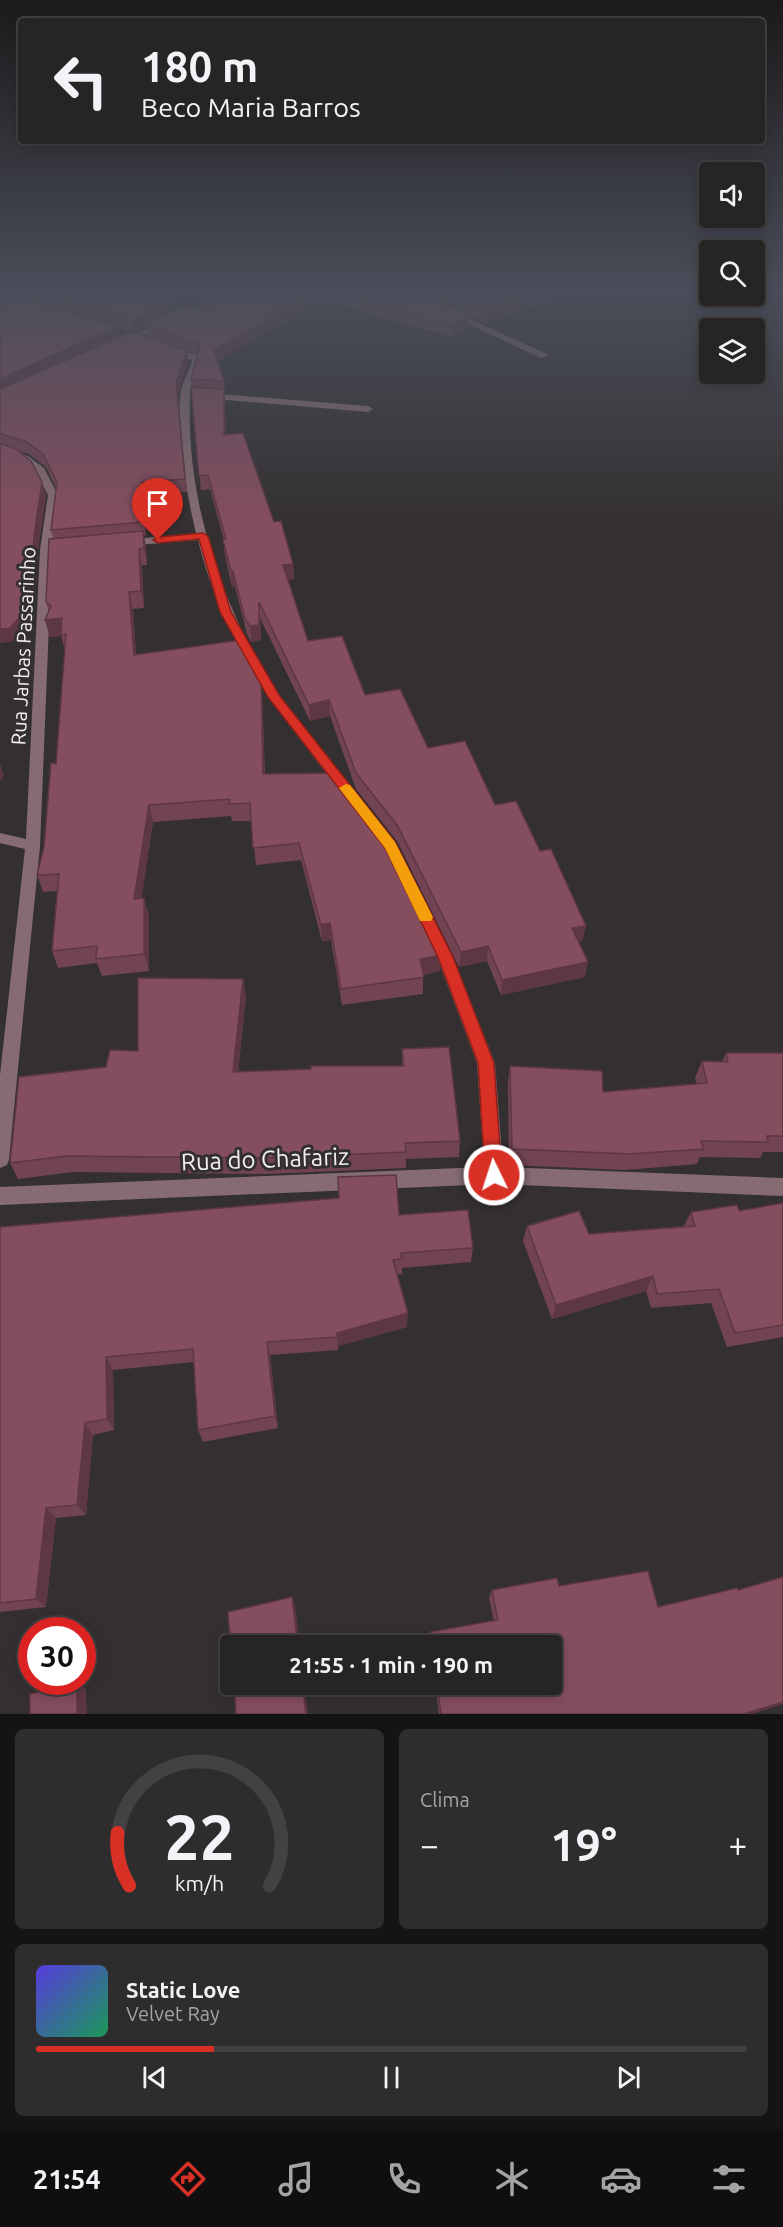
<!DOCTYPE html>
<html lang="pt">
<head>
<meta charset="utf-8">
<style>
	body { margin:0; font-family:Ubuntu,sans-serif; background:#2f2c2d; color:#f1f3f6; height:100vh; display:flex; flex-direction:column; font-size:22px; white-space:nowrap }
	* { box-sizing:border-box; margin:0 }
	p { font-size:20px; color:#a4a4a7 }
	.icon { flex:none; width:33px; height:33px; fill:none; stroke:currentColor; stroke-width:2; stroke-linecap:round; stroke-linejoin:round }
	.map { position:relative; height:1714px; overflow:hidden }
	.side { display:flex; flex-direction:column; gap:15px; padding:15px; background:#151414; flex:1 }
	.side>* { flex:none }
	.hud { position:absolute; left:18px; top:18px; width:747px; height:126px; border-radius:6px; box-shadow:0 3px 15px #0003,0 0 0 2px #434142; background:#272425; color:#f1f3f6; overflow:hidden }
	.fabs { position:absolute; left:699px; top:162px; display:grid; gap:12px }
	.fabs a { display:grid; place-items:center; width:66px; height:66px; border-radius:6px; background:#272425; box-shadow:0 3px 15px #0003,0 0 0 2px #434142; font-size:30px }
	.speed { position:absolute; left:18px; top:1617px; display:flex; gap:12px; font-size:30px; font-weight:700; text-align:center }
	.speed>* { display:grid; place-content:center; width:78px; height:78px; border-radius:50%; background:#272425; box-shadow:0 3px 15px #0003,0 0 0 2px #434142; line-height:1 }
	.speed .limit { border:9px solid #d22; background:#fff; color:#111 }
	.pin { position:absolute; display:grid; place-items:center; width:51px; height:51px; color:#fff; margin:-62px -26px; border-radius:50% 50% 50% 0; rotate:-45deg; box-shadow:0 0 6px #0007 }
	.pin .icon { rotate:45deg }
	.me { position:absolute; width:66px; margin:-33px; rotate:356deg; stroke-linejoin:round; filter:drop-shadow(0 0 4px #0008) }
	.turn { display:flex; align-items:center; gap:21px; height:126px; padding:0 24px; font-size:27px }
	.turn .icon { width:78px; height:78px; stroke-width:2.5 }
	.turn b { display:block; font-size:42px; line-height:51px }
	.big { font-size:45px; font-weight:700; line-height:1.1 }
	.side .widget { flex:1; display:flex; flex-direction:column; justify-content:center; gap:9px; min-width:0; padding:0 21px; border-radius:9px; background:#2f2c2d }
	.side .dial { align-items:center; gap:0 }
	.dial svg { height:156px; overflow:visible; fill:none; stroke:#434142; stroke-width:7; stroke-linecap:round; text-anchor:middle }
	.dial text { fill:#f1f3f6; stroke:none }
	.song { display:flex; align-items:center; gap:18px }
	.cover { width:72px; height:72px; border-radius:9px; background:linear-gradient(135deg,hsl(250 70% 55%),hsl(150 70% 35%)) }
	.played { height:6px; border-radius:3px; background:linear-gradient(90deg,#d93025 25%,#434142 25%) }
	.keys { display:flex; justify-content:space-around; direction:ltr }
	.heat { display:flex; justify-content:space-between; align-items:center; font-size:33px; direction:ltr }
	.side .tiles { flex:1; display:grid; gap:15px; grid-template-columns:1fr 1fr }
	.widget:last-child { grid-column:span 2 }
	.trip { position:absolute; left:220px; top:1635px; width:342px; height:60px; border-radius:6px; background:#272425; box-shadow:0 3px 15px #0003,0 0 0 2px #434142; font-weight:700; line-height:60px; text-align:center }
	.dock { display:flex; height:96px; justify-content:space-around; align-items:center; background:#100e0f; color:#a4a4a7 }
	.dock .icon { width:42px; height:42px }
	.dock .selected { color:#d93025 }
	.dock b { font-size:27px; color:#f1f3f6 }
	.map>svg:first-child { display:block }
</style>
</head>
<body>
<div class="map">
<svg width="783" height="1714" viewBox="0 0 783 1714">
	<rect width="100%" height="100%" fill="#343031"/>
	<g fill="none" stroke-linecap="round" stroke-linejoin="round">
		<path fill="#866c72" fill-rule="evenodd" d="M235,288H245L126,344L119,342Z
			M452,311L547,354L548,356L541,358L449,315V311Z
			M169,348L197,355L200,360C198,372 190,382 190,395C186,487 214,585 260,664C285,708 319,745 350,785L352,788L350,791H340C277,710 223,643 198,540L125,546L119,543L125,540L196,533C187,497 175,427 181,391C183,380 190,371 192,360L166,353V349Z
			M206,393L368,406L373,409L368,412L203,398L201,396Z
			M0,447L28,456L44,468L58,495L52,550L40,846L9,1159L7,1165L0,1168V1075L25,849L0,843V833L26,839L40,550L48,495L36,472L20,460L0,453Z
			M373,819L378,820L395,842L453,957L495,1063L503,1167L783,1178V1196L494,1184L0,1205V1187L484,1167L477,1063L437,957L384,849L366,824Z"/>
	</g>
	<path fill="#724352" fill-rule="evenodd" d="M0,288H124L173,312L197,309L245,288H582V291L486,323L470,316L469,327L451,337L321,300L218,361L224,381L225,393H224L226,434L274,522L293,564L294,579L288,580L308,641L365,695L495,805L540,851L586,926L582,941L579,942L585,977L501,995L487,961L459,967L397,841L356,789L330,716L310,721L260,618L261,640L251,642L247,634L235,587H232L225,555L223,540H224L210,489L201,490L191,379L197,355L187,351L188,362L178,395L187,492L144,495L146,535L144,536L146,547L147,565H142L144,608L133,609L136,654L262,692L265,774L441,955L440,971L423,975V994L342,1005L331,940L322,941L301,860L256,865L251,821H232L231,816L153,822L141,899L149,915V971L102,976L97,963L58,968L52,951L57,891L43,892L37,875L44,847L56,764L65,650L61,636L50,637L45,620L49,612L46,602L53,538L51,530L56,488L46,467L29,454L18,451L46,495L38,550L34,620L14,641L0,643ZM460,302V311L450,306ZM146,326L148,336L135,331ZM119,327L132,331L120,336Z
		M243,979L246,997L238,1072L402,1066V1049L460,1141L459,1157L406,1159V1168L267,1174L73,1172L18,1179L10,1163L106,1067L138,1051Z
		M726,1053H783V1152H763L760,1158L700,1157L697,1164L625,1170L509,1165L508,1082L510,1066L603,1092L697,1084L695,1078L702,1061L722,1062Z
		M783,1203V1337L727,1347L711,1303L651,1308L646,1291L552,1319L523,1241L527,1226L589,1234L684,1226L691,1212L739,1211Z
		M399,1215L473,1248L471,1262L402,1268V1274H397L407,1327L338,1346V1350L270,1355L278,1428L203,1442L198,1430L194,1362L113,1370L114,1430L93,1435L86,1515L56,1518L46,1607L0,1612V1227Z
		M559,1586L658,1607L738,1590L783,1704L751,1714H439L435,1684H552V1646H429L428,1639L430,1632L494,1621L489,1598L492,1590Z"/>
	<path fill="#5d3742" d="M469,288H501L460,301V302L448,307L449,295Z
		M558,288H582V291L486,323L487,311Z
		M321,289V300L216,362L214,350Z
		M172,302L173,313L146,324V326L134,332L132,320Z
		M470,315L469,327L451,337L452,326Z
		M118,326L121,337L0,393V379Z
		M187,350L188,362L178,395L187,492L176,383Z
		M224,389L225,403L226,449L224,435Z
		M42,482L46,495L38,550L34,620L14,641L0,643V629L34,536Z
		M142,482L144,495L146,535L143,522Z
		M143,531L146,547L147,565L144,548Z
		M139,549L142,565L144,608L141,591Z
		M293,564L294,579L284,580L283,565Z
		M231,571H233L235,587H232Z
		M129,592L133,609L137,671L134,655Z
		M259,602L261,640L251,642L250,626Z
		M62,618L61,636L50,637L45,620Z
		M261,675L262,692L265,791L263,774Z
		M329,700L330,716L310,721L309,705Z
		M0,764L4,775L0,781Z
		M149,805L153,822L139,916L134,899Z
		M144,898L149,915V971L144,954Z
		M330,923L331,940L322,941L321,925Z
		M586,926L582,941L569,944L572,928Z
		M488,946L487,961L459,967L461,952Z
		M441,955L440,971L419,976L420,959Z
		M588,962L585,977L501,995L502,980Z
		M243,979L246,997L236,1088L233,1072Z
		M653,1276L646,1291L552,1319L556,1305Z
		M408,1313L407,1327L338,1346V1350L337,1333Z
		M267,1342L270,1355L278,1428L275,1416Z
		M106,1357L113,1370L114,1430L107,1419Z
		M85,1423L93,1435L86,1515L77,1505Z
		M46,1508L56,1518L46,1607L36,1599Z
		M292,1597L295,1605L300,1646H298Z
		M77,1683L86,1689L87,1714H77Z
		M302,1684H304L308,1714H306Z
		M783,1702V1704L751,1714H744Z"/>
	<path fill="#854e5f" stroke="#5d3742" stroke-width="1.5" d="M14,288H124L172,302L132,320Z
		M245,288H411L470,315L452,326L321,289L214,350L224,381L191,379L200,345L146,324L186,306L197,309Z
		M432,288H469L449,295Z
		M496,288H558L487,311L460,301Z
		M0,292L118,326L0,379Z
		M133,331L187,350L176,383L185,479L142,482L143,522L51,530L57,482L43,454L25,441L0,434V389Z
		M191,387L224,389V435L243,433L274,522L281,521L293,564L283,565L308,641L342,636L365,695L400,689L428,748L465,741L495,805L516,801L540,851L551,849L586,926L572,928L588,962L502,980L488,946L461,952L397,825L356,773L329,700L309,705L259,602V625L250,626L245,619L233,571H231L223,540L226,539L208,475L199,476Z
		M0,443L16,449L31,461L42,482L34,536L30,606L10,628L0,629Z
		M143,531L144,548L139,549L141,591L129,592L134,655L241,640L261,675L263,774L335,773L382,833L436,941L441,955L420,959L424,977L341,989L330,923L321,925L299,843L253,848L250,803L229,804L230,799L149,805L134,899L144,898V954L96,959L97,946L52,951L59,874L37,875L44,847L51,763L56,764L66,634L61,635L62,618L45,620L51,606L46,602L49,539Z
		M138,978L243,979L233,1072L311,1069V1066H404L402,1049L449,1047L460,1141L405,1143L406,1152L265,1158L66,1156L10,1163L19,1077L106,1067L110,1050L138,1051Z
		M726,1053H783V1136H767L768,1142L701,1141L704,1149L630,1154L512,1149L510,1066L602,1071L603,1092L707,1083L702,1061L728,1062Z
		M396,1175L399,1215L468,1210L473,1248L401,1253L402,1259L393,1260L408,1313L337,1333V1337L267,1342L275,1416L198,1430L193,1349L106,1357L107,1419L85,1423L77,1505L46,1508L36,1599L0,1603V1227L339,1198L338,1177Z
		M783,1203V1325L735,1333L719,1289L657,1294L653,1276L556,1305L527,1226L579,1211L589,1234L695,1226L691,1212L737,1205L739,1211Z
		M648,1571L658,1607L737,1588L738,1590L783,1577V1702L744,1714H441L437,1684H552V1646H431L430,1632L498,1620L492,1590L557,1578L559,1586Z
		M292,1597L298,1646H231V1651L228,1612Z
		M77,1683V1714H30V1694Z
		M234,1684H302L306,1714H236Z"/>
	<linearGradient id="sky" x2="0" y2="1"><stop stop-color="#1d1a1b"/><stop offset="0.55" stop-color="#4a4e5a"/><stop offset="1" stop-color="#4a4e5a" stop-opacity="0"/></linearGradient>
	<rect width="783" height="528" fill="url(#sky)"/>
	<path fill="#d93025" stroke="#8d1f18" stroke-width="1.5" d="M203,533L208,536L231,612L279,695L395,842L453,957L494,1063L502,1175L500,1181L494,1183L488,1181L485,1175L478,1063L438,957L385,848L268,697L220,612L199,539L158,543L153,540L158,537Z"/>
	<path fill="#f59e0b" d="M346,784L350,785L395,842L433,917L431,921H420L385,848L339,788Z"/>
	<g text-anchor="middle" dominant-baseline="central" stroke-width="6" stroke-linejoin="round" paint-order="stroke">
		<g font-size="20" fill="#f1efef" stroke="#343031">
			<text transform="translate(23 646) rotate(-87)">Rua Jarbas Passarinho</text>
		</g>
		<g font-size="24" fill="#f1efef" stroke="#343031">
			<text transform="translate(265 1159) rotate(-2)">Rua do Chafariz</text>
		</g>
	</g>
</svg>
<div class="fabs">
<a><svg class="icon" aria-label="sound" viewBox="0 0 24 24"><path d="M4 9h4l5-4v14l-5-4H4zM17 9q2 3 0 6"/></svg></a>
<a><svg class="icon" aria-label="search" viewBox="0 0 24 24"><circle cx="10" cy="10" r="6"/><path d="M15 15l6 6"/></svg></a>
<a><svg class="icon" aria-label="layers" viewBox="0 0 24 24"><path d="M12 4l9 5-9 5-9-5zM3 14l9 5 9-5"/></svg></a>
</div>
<div class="speed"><div class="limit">30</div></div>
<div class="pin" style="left:158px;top:540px;background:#d93025"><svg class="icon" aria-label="arrive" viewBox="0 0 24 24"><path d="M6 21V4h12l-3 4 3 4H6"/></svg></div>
<svg class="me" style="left:494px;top:1175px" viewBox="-20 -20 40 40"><circle r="17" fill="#d93025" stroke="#fff" stroke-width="3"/><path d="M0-11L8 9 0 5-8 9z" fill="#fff"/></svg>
<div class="trip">21:55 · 1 min · 190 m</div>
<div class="hud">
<div class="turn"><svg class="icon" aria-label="left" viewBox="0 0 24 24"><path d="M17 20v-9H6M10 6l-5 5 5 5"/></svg><div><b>180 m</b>Beco Maria Barros</div></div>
</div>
</div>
<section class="side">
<div class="tiles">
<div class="widget dial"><svg viewBox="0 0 100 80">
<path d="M14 69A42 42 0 1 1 86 69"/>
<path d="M14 69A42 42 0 0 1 8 42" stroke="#d93025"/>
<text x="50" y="56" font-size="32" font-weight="700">22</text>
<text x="50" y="72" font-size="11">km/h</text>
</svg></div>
<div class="widget"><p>Clima</p>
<div class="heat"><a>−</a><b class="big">19°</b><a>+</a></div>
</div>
<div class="widget">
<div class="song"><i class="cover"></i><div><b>Static Love</b><p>Velvet Ray</p></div></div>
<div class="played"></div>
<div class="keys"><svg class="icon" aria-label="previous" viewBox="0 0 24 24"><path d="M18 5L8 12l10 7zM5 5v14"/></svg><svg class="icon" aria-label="pause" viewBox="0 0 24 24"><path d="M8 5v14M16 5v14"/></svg><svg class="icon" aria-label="next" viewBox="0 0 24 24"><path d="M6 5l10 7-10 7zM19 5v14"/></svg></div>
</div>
</div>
</section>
<nav class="dock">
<b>21:54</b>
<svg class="icon selected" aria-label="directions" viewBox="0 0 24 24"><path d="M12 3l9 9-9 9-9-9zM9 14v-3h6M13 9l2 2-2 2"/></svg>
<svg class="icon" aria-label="music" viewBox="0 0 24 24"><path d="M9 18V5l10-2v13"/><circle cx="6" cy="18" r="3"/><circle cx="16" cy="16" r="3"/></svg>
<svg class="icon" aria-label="phone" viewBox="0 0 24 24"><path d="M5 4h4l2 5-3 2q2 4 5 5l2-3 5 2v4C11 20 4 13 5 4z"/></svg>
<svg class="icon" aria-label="climate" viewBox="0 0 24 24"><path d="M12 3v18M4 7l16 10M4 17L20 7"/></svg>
<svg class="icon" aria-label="car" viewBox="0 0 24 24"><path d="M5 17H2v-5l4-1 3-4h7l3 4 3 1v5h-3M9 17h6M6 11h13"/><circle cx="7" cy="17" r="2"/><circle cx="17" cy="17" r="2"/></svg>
<svg class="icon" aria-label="filters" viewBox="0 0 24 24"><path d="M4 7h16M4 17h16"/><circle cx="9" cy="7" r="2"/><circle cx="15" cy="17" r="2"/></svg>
</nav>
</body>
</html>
